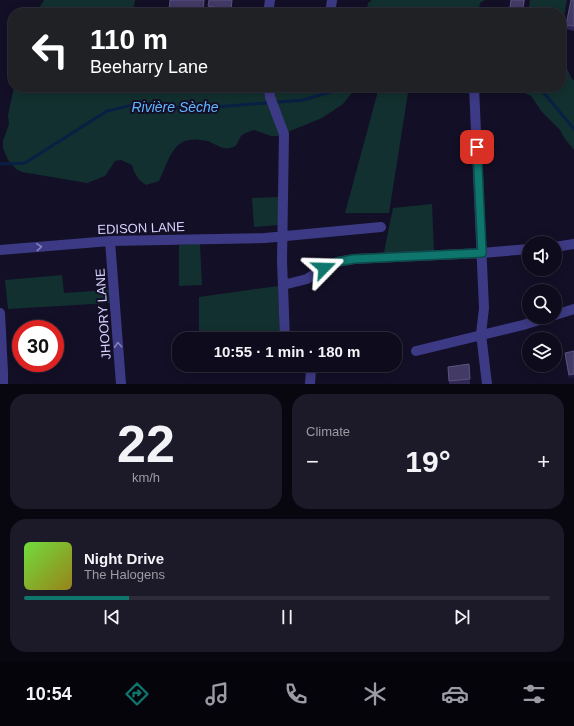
<!DOCTYPE html>
<html lang="en">
<head>
<meta charset="utf-8">
<style>
	body { margin:0; font-family:Arial,sans-serif; background:#1c1929; color:#f1f3f6; height:100vh; display:flex; flex-direction:column; font-size:15px; white-space:nowrap }
	* { box-sizing:border-box; margin:0 }
	p { font-size:13px; color:#9b9ba3 }
	.icon { flex:none; width:22px; height:22px; fill:none; stroke:currentColor; stroke-width:2; stroke-linecap:round; stroke-linejoin:round }
	.map { position:relative; height:384px; overflow:hidden }
	.details { display:flex; flex-direction:column; gap:10px; padding:10px; background:#08060f; flex:1 }
	.details>* { flex:none }
	.top-card { position:absolute; left:8px; top:8px; width:558px; height:84px; border-radius:16px; box-shadow:0 2px 10px #0003,0 0 0 1px #2e2b3b; background:#202124; color:#fff; overflow:hidden }
	.buttons { position:absolute; left:522px; top:236px; display:grid; gap:8px }
	.buttons a { display:grid; place-items:center; width:40px; height:40px; border-radius:50%; background:#0e0b1c; box-shadow:0 2px 10px #0003,0 0 0 1px #2e2b3b; font-size:20px }
	.speed { position:absolute; left:12px; top:320px; display:flex; gap:8px; font-size:20px; font-weight:700; text-align:center }
	.speed>* { display:grid; place-content:center; width:52px; height:52px; border-radius:50%; background:#0e0b1c; box-shadow:0 2px 10px #0003,0 0 0 1px #2e2b3b; line-height:1 }
	.speed .limit { border:6px solid #d22; background:#fff; color:#111 }
	.pin { position:absolute; display:grid; place-items:center; width:34px; height:34px; color:#fff; margin:-17px; border-radius:8px; box-shadow:0 2px 6px #0006 }
	.me { position:absolute; width:44px; margin:-22px; rotate:68deg; stroke-linejoin:round; filter:drop-shadow(0 0 3px #0008) }
	.turn { display:flex; align-items:center; gap:14px; height:84px; padding:0 16px; font-size:18px }
	.turn .icon { width:52px; height:52px; stroke-width:2.5 }
	.turn b { display:block; font-size:28px; line-height:34px }
	.big { font-size:30px; font-weight:600; line-height:1.1 }
	.details .card { flex:1; display:flex; flex-direction:column; justify-content:center; gap:6px; min-width:0; padding:0 14px; border-radius:16px; background:#1c1929 }
	.details .dial { align-items:center; gap:0 }
	.dial b { font-size:52px; line-height:1 }
	.song { display:flex; align-items:center; gap:12px }
	.cover { width:48px; height:48px; border-radius:6px; background:linear-gradient(135deg,hsl(100 70% 55%),hsl(50 70% 35%)) }
	.played { height:4px; border-radius:2px; background:linear-gradient(90deg,#0f766e 20%,#2e2b3b 20%) }
	.keys { display:flex; justify-content:space-around; direction:ltr }
	.heat { display:flex; justify-content:space-between; align-items:center; font-size:22px; direction:ltr }
	.details .tiles { flex:1; display:grid; gap:10px; grid-template-columns:1fr 1fr }
	.card:last-child { grid-column:span 2 }
	.trip { position:absolute; left:172px; top:332px; width:230px; height:40px; border-radius:16px; background:#0e0b1c; box-shadow:0 2px 10px #0003,0 0 0 1px #2e2b3b; font-weight:600; line-height:40px; text-align:center }
	.tab-bar { display:flex; height:64px; justify-content:space-around; align-items:center; background:#06040b; color:#9b9ba3 }
	.tab-bar .icon { width:28px; height:28px }
	.tab-bar .current { color:#0f766e }
	.tab-bar b { font-size:18px; color:#f1f3f6 }
	.map>svg:first-child { display:block }
</style>
</head>
<body>
<div class="map">
<svg width="574" height="384" viewBox="0 0 574 384">
	<rect width="100%" height="100%" fill="#130f26"/>
	<path fill="#12302f" d="M44,0H135L133,13H36Z
		M372,0H485L480,3L478,13H366L368,3Z
		M530,0H567L561,33V13H528Z
		M561,56L572,79L574,80V150L565,139L560,130L542,112L531,96L514,87H561Z
		M14,87H362L355,89L343,104L322,118L278,136H271L254,130C250,131 245,133 242,135C237,140 239,147 230,148C222,150 214,143 207,141C173,133 171,156 159,181L146,185C139,181 134,174 132,165L121,160L115,161L105,176L87,183L22,172L16,169L8,160L3,148V141L9,124L8,115Z
		M378,91L408,93L389,213H345Z
		M278,197L279,225L254,227L252,198Z
		M432,204L434,252H384L393,208Z
		M200,244L202,285L179,286V245Z
		M62,275L64,293L109,290L110,303L8,309L5,280Z
		M278,286L280,334L199,339V297Z"/>
	<g fill="none" stroke-linecap="round" stroke-linejoin="round">
		<path stroke="#0a1f44" stroke-width="3" d="M539,87L574,129
			M0,164L25,163L107,111L137,104L154,107L204,108L303,100L334,91L339,87"/>
		<path stroke="#3d3a85" stroke-width="10" d="M268,13L270,0
			M330,13L332,0
			M269,87L270,97L284,134L282,261L285,339
			M474,87L484,308L481,334L487,384
			M110,241L121,384
			M555,247L574,244
			M0,250L110,241L265,238L381,227
			M283,285L307,279L324,268L337,262L354,259L482,253L529,249
			M0,313L3,372V384
			M555,315L574,309
			M416,351L523,325L549,317
			M308,365L311,370L310,384"/>
	</g>
	<path fill="#312854" d="M232,0V13H221L208,11V6Z
		M511,0H525L523,13L510,11Z
		M574,0V31L566,29V25Z
		M169,10L203,13H169Z
		M574,351L569,379L565,357V353Z
		M469,364L470,384H449L448,367Z"/>
	<path fill="#1d163a" d="M574,374V378L569,379V375Z"/>
	<path fill="#433a66" stroke="#5a527e" d="M170,0H204L203,13L169,10Z
		M209,0H232L231,11L208,6Z
		M511,0H524L523,8L510,7Z
		M571,0H574V26L566,25Z
		M208,11L219,13H208Z
		M574,351V374L569,375L565,353Z
		M469,364L470,379L449,381L448,367Z"/>
	<defs><path id="oneway-chevron" d="M-2-3.5L2.5 0L-2 3.5" fill="none" stroke-width="1.6" stroke-linecap="round" stroke-linejoin="round"/></defs>
	<g stroke="#837fbc">
		<use href="#oneway-chevron" transform="translate(39 247) rotate(-5)"/>
		<use href="#oneway-chevron" transform="translate(118 345) rotate(-94)"/>
	</g>
	<g fill="none" stroke-linecap="round" stroke-linejoin="round">
		<g stroke="#0a4d48" stroke-width="10">
			<path id="route" d="M324,268L337,262L354,259L482,253L477,147"/>
		</g>
		<use href="#route" stroke="#0f766e" stroke-width="7"/>
	</g>
	<g text-anchor="middle" dominant-baseline="central" stroke-width="4" stroke-linejoin="round" paint-order="stroke">
		<g font-size="13" fill="#d9d4ff" stroke="#130f26">
			<text transform="translate(141 228) rotate(-2)">EDISON LANE</text>
			<text transform="translate(103 314) rotate(-94)">JHOORY LANE</text>
		</g>
		<g font-size="14" font-style="italic" fill="#62b6ff" stroke="#130f26">
			<text x="175" y="107">Rivière Sèche</text>
		</g>
	</g>
</svg>
<div class="buttons">
<a><svg class="icon" aria-label="sound" viewBox="0 0 24 24"><path d="M4 9h4l5-4v14l-5-4H4zM17 9q2 3 0 6"/></svg></a>
<a><svg class="icon" aria-label="search" viewBox="0 0 24 24"><circle cx="10" cy="10" r="6"/><path d="M15 15l6 6"/></svg></a>
<a><svg class="icon" aria-label="layers" viewBox="0 0 24 24"><path d="M12 4l9 5-9 5-9-5zM3 14l9 5 9-5"/></svg></a>
</div>
<div class="speed"><div class="limit">30</div></div>
<div class="pin" style="left:477px;top:147px;background:#d93025"><svg class="icon" aria-label="arrive" viewBox="0 0 24 24"><path d="M6 21V4h12l-3 4 3 4H6"/></svg></div>
<svg class="me" style="left:324px;top:268px" viewBox="-20 -20 40 40"><path d="M0-17L14 15 0 8-14 15z" fill="#0f766e" stroke="#fff" stroke-width="4"/></svg>
<div class="trip">10:55 · 1 min · 180 m</div>
<div class="top-card">
<div class="turn"><svg class="icon" aria-label="left" viewBox="0 0 24 24"><path d="M17 20v-9H6M10 6l-5 5 5 5"/></svg><div><b>110 m</b>Beeharry Lane</div></div>
</div>
</div>
<section class="details">
<div class="tiles">
<div class="card dial"><b>22</b><p>km/h</p></div>
<div class="card"><p>Climate</p>
<div class="heat"><a>−</a><b class="big">19°</b><a>+</a></div>
</div>
<div class="card">
<div class="song"><i class="cover"></i><div><b>Night Drive</b><p>The Halogens</p></div></div>
<div class="played"></div>
<div class="keys"><svg class="icon" aria-label="previous" viewBox="0 0 24 24"><path d="M18 5L8 12l10 7zM5 5v14"/></svg><svg class="icon" aria-label="pause" viewBox="0 0 24 24"><path d="M8 5v14M16 5v14"/></svg><svg class="icon" aria-label="next" viewBox="0 0 24 24"><path d="M6 5l10 7-10 7zM19 5v14"/></svg></div>
</div>
</div>
</section>
<nav class="tab-bar">
<b>10:54</b>
<svg class="icon current" aria-label="directions" viewBox="0 0 24 24"><path d="M12 3l9 9-9 9-9-9zM9 14v-3h6M13 9l2 2-2 2"/></svg>
<svg class="icon" aria-label="music" viewBox="0 0 24 24"><path d="M9 18V5l10-2v13"/><circle cx="6" cy="18" r="3"/><circle cx="16" cy="16" r="3"/></svg>
<svg class="icon" aria-label="phone" viewBox="0 0 24 24"><path d="M5 4h4l2 5-3 2q2 4 5 5l2-3 5 2v4C11 20 4 13 5 4z"/></svg>
<svg class="icon" aria-label="climate" viewBox="0 0 24 24"><path d="M12 3v18M4 7l16 10M4 17L20 7"/></svg>
<svg class="icon" aria-label="car" viewBox="0 0 24 24"><path d="M5 17H2v-5l4-1 3-4h7l3 4 3 1v5h-3M9 17h6M6 11h13"/><circle cx="7" cy="17" r="2"/><circle cx="17" cy="17" r="2"/></svg>
<svg class="icon" aria-label="filters" viewBox="0 0 24 24"><path d="M4 7h16M4 17h16"/><circle cx="9" cy="7" r="2"/><circle cx="15" cy="17" r="2"/></svg>
</nav>
</body>
</html>
